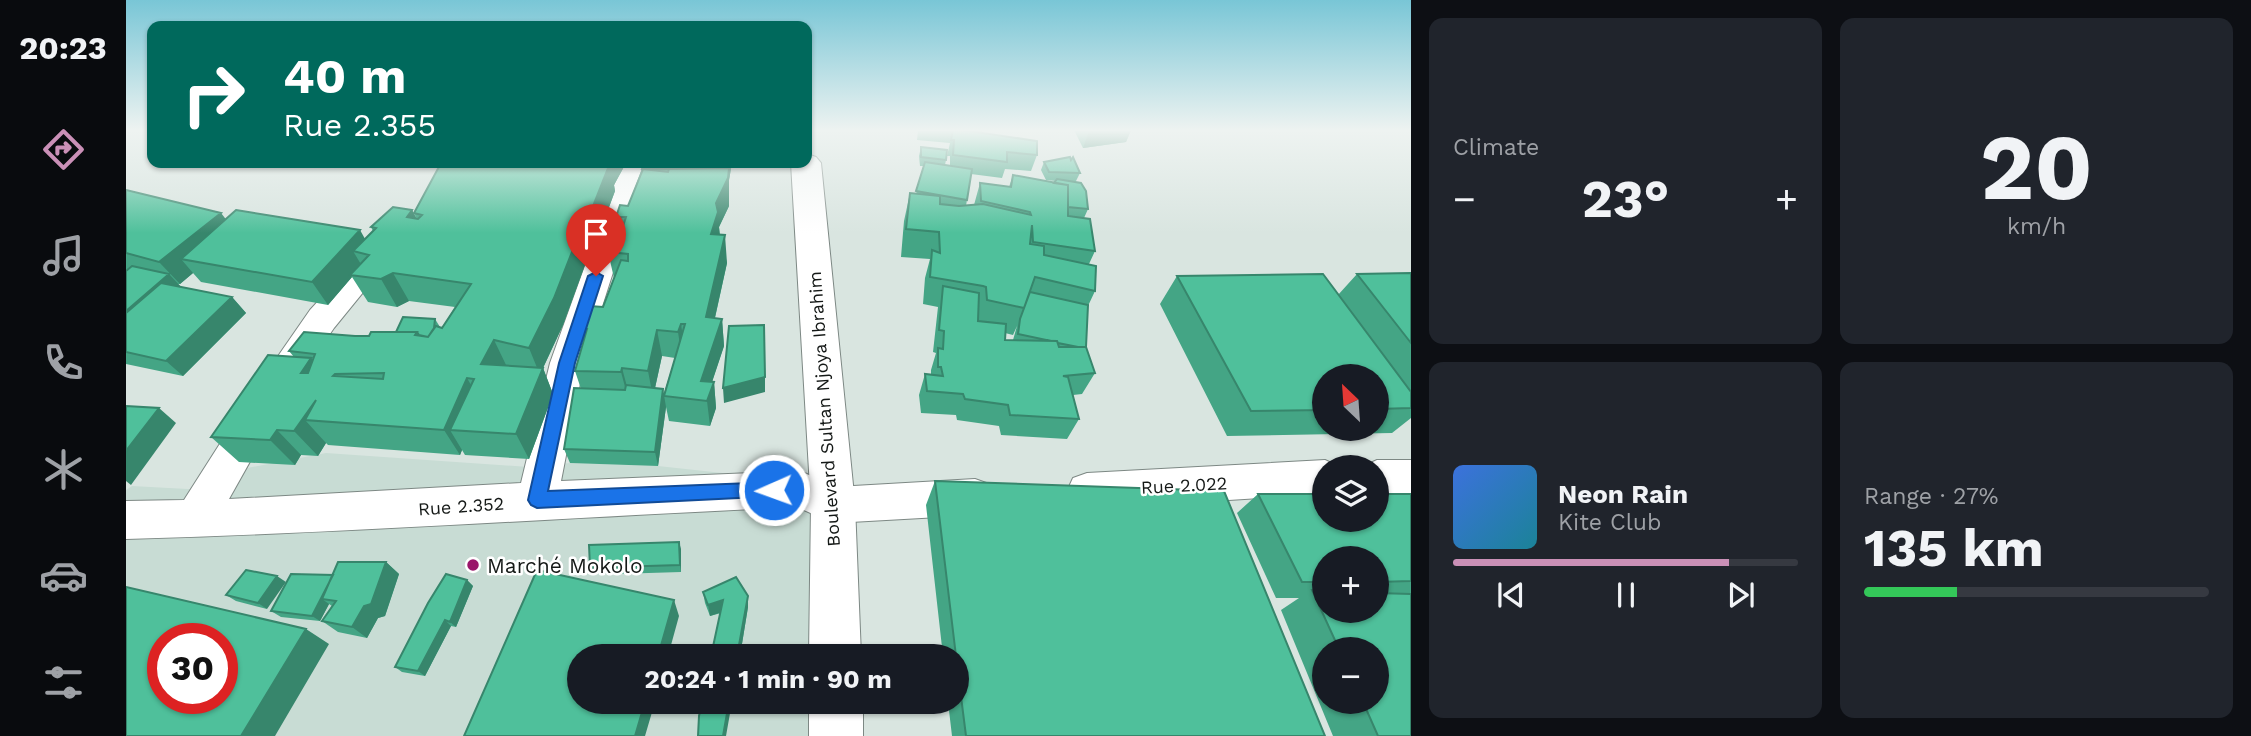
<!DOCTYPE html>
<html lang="en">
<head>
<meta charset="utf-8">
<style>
	body { margin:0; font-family:"Work Sans",sans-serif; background:#20242c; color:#f1f3f6; height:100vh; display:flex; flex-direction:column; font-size:26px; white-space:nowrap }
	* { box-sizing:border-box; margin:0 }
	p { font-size:23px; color:#9ea1a6 }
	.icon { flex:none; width:38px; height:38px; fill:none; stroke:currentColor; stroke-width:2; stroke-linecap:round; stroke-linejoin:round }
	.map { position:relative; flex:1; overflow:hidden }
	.panel { display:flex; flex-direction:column; gap:18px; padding:18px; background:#0d0f14; width:840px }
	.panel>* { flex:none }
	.top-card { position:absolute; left:21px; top:21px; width:665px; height:147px; border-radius:14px; box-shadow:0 2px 5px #0004; background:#00695c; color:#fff; overflow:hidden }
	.needle { width:46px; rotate:335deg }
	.controls { position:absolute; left:1186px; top:364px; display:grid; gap:14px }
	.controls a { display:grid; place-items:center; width:77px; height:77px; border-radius:50%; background:#171b24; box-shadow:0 2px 5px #0004; font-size:35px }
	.speed { position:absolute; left:21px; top:623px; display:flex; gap:14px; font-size:35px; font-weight:700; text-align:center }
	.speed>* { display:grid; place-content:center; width:91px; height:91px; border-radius:50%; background:#171b24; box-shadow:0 2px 5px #0004; line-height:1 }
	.speed .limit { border:10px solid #d22; background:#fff; color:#111 }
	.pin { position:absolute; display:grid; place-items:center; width:60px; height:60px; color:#fff; margin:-72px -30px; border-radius:50% 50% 50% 0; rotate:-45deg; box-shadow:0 0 7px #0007 }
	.pin .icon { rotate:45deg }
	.me { position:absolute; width:77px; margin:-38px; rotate:268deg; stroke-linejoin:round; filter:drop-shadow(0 0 5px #0008) }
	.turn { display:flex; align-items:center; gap:24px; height:147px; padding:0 21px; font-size:32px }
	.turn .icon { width:91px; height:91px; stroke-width:2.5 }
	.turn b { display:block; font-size:49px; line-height:60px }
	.big { font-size:52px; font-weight:700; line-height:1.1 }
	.panel .widget { flex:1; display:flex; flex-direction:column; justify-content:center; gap:10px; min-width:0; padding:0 24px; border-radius:14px; background:#20242c }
	.panel .dial { align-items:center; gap:0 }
	.dial b { font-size:91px; line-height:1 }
	.song { display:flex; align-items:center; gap:21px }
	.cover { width:84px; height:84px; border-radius:10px; background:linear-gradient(135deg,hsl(220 70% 55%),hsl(190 70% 35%)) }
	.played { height:7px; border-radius:4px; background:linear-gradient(90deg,#ca90b7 80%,#363941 80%) }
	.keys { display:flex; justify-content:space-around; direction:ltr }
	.heat { display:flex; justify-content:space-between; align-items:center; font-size:38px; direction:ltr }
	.charge { height:10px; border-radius:5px; background:linear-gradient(90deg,#34c759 27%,#363941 0) }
	.panel .tiles { flex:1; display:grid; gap:18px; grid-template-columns:repeat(2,1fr) }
	.trip { position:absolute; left:441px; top:644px; width:402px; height:70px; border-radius:35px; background:#171b24; box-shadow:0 2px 5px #0004; font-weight:700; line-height:70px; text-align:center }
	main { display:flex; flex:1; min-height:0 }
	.menu { display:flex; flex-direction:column; width:126px; justify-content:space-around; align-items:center; background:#090b0e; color:#9ea1a6 }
	.menu .icon { width:49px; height:49px }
	.menu .active { color:#ca90b7 }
	.menu b { font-size:32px; color:#f1f3f6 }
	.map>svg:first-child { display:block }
</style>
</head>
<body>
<main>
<nav class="menu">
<b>20:23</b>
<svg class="icon active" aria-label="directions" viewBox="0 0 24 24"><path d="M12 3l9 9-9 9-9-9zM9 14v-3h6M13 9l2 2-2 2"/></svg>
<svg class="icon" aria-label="music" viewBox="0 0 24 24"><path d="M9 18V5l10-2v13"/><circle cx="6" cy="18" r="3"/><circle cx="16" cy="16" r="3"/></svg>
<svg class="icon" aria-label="phone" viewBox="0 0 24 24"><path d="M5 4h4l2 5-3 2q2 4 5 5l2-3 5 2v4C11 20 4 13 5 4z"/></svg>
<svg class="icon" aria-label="climate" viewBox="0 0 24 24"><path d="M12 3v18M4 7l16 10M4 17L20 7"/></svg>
<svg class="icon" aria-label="car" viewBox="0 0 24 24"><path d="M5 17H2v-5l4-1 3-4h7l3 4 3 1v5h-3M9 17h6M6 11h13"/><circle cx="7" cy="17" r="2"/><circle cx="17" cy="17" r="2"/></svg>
<svg class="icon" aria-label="filters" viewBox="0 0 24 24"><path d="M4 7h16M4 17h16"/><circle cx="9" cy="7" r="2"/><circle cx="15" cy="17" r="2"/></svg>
</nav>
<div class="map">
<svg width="1285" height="736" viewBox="0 0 1285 736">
	<rect width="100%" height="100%" fill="#d9e5e0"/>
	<path fill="#c8dcd4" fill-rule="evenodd" d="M200,453L403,467L444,463L532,466L690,483L699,656H453V702H701L702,736H0V490L6,486L80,490L111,470ZM37,639H96V698H37Z"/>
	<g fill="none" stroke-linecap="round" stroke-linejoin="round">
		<g stroke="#7d8884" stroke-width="2">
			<path id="minor" d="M496,163H522L458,363L435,481L674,471L710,487L849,479L863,484L869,497L863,510L849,515L707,523L671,507C447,517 224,533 0,539V501L58,500L118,406L131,402L144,406L149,417L103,499L395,483L424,363Z
				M259,237L270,240L274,247L208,328L171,382L159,386L147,382L141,372L184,310L248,240Z
				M1199,460L1214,467H1199V494L961,509L947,504L941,491L947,478L961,473Z
				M1251,460H1285V494H1251V467H1236Z"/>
		</g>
		<g stroke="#7d8884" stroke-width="2">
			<path id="tertiary" d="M681,154L690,157L695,163L729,505L735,656H683L685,505L665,163H681Z
				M683,702H737V736H683Z"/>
		</g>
		<use href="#minor" fill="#fff" fill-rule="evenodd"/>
		<use href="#tertiary" fill="#fff" fill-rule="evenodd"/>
	</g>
	<path fill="#44a585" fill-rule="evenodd" d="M792,130H851V132L911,155L905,171L879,169L876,178L845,174L840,206L848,205L854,183L883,187L887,175L928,183L930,181L920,180L915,170L918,162L954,173L950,181H940L962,209L958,218L969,251L963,264L969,291L962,306L960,347L969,373L956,394L947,395L953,419L941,439L875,435L873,426L831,420L830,415L795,413L793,395L799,374H805V370L810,353L807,352L812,307L797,304L799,278L804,259L775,257L778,221L784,193L790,194L798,166H794L793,156L795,147L820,160L819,165H824V156H821L824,143L791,140ZM891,326L887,340H879V333L887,335Z
		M948,130H1005L1000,142L957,148Z
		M315,163H500L488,185L489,191L463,261L460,262L437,325L417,368L427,394L403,459L339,455L336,450L334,455L202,445L200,443L192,456L175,455L169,465L113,462L85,437L168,357L163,351L229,336H243L270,332L309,319L314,327L316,328L329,307L283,301L271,307L242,302L226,277L202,305L75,282L67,273L54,284H52L55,287L106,297L120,313L57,376L0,364V190L100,219L239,239L247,231L245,227L286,210L291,219L288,213Z
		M518,163H606L603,180V206L593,227L594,235L601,263L589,318L596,319L598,346L586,382H588L590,408L584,426L543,421L540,407L532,466L444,463L438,449L455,389L449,371L459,338L456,329L477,307L488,278L482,252L493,232L490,217L502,206ZM536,356L549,358L538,393L529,388Z
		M1285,273V418L1266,433L1101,436L1034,304L1051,276L1212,295L1231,274ZM1199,376H1251V429H1199Z
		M809,481L1199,736H826L822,702H831V656H817L800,505Z
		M1132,494H1285V736H1207L1155,610L1173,598H1150L1111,513ZM1199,558H1251V611H1199ZM1199,649H1251V702H1199Z
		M555,549V572L490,574L477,571L467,573L464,567Z
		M260,562L273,574L259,616L252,618L241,638L212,632L196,621L206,606L203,604L194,621L155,617L145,611L207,575Z
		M120,570L141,609L110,601L100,595Z
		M341,580L347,586L330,627L325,626L299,676L276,672L269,667Z
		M577,592L622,607L614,656H585L595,613L584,616L579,603Z"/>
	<path fill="#37866c" d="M972,130H1005L1000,142L957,148L963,131Z
		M481,163H500L488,185L489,191L463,261L460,262L437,325L417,368L427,394L403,459L390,434L414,375L403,348L453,234Z
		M601,163H606L603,180V206L593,227L594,240L585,234L590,203Z
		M286,210L300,238L281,217Z
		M95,213L113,236L55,259L67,273L54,284L33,262Z
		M234,230L247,253L243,255L227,251L236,266L224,275L226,277L202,305L186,282Z
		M599,235L601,263L583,344L580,317Z
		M267,273L283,301L271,307L255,279Z
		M43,274L58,290L0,342V311Z
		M106,297L120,313L57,376L40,361Z
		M596,319L598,346L580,400L575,381Z
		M555,324L559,350L556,359L552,332Z
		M531,330L536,356L527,397L522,371Z
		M368,340L381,367L355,364Z
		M185,358L206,384L175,373Z
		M496,368L503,394L502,398L495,372Z
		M639,377V392L598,403L597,388Z
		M341,378L356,404L324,430L336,450L334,455L318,430Z
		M588,382L590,408L584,426L581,401Z
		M537,389L540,407L532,466L529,452Z
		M190,400L179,420L200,443L192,456L168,431Z
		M33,408L50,423L5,485L0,481V451Z
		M151,430L175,455L169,465L144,440Z
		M553,542L555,549V572L554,565Z
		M260,562L273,574L259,616L252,618L241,638L226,627Z
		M474,565L477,571L467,573L464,567Z
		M207,575L196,599L203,604L194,621L186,616Z
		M151,576L160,582L141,609L132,603Z
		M341,580L347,586L330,627L324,622Z
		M622,596V607L614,656H611Z
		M548,600L553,616L542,656H532Z
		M597,600L599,611L584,616L582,605Z
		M319,620L325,626L299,676L292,671Z
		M180,629L203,644L149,736H115Z
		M519,702H529L519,736H509Z
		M603,702H606L600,736H597Z"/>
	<path fill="#4fc09b" stroke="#37866c" stroke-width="2" fill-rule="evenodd" d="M827,130H837L911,141V155L881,152V162L827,155L828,140H825Z
		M795,147L821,150L820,160L795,157Z
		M944,157L945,160L947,157L954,173L923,172L918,162Z
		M799,162L846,169L841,200L790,191Z
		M315,163H484L456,234H453L428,298L403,348L368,340L355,364L417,368L390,434L324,430L348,379L341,378L318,430L179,420L190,400L168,431L151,430L144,440L85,437L142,355L185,358L175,373H182L189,354L163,351L178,332L229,336H243L245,332H291L289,335L302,337L310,326L316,328L345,284L267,273L255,279L224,275L243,255L227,251L250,228L245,227L267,207L286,210L281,217L292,219L296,215L288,213ZM258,373L257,379L207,376L209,374Z
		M518,163H601L600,168L543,169H516Z
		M603,168L602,178L590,203L592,212L585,234L599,235L580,317L596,319L575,381L588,382L581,401L538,396L559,324H555L552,332L531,330L522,371L496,368L495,372L449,371L461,329H456L464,306L477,307L495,260L502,261V254L482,252L489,232H495L500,217H490L494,205L502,206L517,169L542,172L543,169Z
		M887,175L942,185V216L964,219L969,251L907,242L906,225L904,244L918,246V255L970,266L969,291L909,277L898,308L861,300L860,287L857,286L804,277L806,250L814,253L813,232L780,229L784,193L814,196V204L833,206L857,204L905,215L904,212L855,201L854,183L885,187Z
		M931,179L955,183L960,191L962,209L942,207V185L928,183Z
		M0,190L95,213L33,262L0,253Z
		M110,210L234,230L186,282L55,259Z
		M6,266L43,274L0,311V271Z
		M1285,273V343L1231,274Z
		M1197,274L1285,392V408L1251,409V376H1199V410L1125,411L1051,276Z
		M35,283L106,297L40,361L0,352V313Z
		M817,286L853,293L852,321L880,324L879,340L931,341L933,347H960L969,373L937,376L942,377L953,419L884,415L882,405L839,399L837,394L801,391L799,374L817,376L815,367H812V348L817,349L818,331L813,330Z
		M904,292L962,305L960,347H952L932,343L931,341H925L892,334L894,319Z
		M277,317L309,319L308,328L302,337L293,335L291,332H270Z
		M638,325L639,377L597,388L603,326Z
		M500,385L537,389L529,452L438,449L448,388L499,390Z
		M0,406L33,408L0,451Z
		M809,481L1098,491L1199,736H840L831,665V656H830Z
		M1132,494H1199V520H1251V494H1285V581L1251,582V558H1199V582H1176Z
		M553,542L554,565L488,567L474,565L464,567L463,545Z
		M212,562H260L245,604L238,606L226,627L196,621L210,601L196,599Z
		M120,570L151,576L132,603L100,595Z
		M411,570L548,600L532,656H453V702H519L509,736H338Z
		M165,574L207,575L186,616L145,611Z
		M320,574L341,580L324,622L319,620L292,671L269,667L302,603Z
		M610,577L622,596L611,656H585L597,600L582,605L577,592Z
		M0,587L180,629L115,736H0ZM37,639H96V698H37Z
		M1186,590H1199V611H1251V593L1285,594V736H1252L1237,702H1251V649H1213Z
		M576,702H603L597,736H572L573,716Z"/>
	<linearGradient id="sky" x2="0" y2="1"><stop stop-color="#79c6d6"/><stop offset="0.56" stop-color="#eef3f1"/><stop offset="1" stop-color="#eef3f1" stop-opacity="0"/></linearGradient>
	<rect width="1285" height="233" fill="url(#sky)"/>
	<path fill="#1a73e8" stroke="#114b97" stroke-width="2" d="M470,272L477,276L449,363L422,491L648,482L654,485L657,490L654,496L411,508L405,505L402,500L433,363L462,276Z"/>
	<circle fill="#9a166a" stroke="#fff" stroke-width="2.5" cx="347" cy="565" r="7"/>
	<g text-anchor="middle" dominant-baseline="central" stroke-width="5" stroke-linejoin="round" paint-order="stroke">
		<g font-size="18" fill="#141816" stroke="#fff">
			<text transform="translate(698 409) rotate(-94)">Boulevard Sultan Njoya Ibrahim</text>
			<text transform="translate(1058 485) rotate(-3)">Rue 2.022</text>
			<text transform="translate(335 506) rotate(-4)">Rue 2.352</text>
		</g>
		<g font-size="21" fill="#141816" stroke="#fff" text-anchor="start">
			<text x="361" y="565">Marché Mokolo</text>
		</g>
	</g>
</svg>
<div class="controls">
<a><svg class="needle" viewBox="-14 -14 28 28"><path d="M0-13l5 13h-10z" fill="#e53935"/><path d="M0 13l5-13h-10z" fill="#9ea1a6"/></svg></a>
<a><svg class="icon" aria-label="layers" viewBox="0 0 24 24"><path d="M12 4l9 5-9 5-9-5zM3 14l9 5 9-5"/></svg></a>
<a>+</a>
<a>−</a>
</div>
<div class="speed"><div class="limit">30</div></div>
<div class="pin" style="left:470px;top:276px;background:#d93025"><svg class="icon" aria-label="arrive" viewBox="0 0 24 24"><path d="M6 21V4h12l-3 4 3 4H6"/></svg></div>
<svg class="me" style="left:648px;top:490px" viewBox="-20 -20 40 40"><circle r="17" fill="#1a73e8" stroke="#fff" stroke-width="3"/><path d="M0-11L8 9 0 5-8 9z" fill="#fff"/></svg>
<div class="trip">20:24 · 1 min · 90 m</div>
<div class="top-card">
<div class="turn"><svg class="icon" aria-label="right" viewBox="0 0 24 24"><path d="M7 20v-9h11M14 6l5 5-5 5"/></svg><div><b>40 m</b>Rue 2.355</div></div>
</div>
</div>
<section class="panel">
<div class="tiles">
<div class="widget"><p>Climate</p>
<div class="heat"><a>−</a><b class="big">23°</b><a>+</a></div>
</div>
<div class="widget dial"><b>20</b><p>km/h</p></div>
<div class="widget">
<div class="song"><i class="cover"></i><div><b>Neon Rain</b><p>Kite Club</p></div></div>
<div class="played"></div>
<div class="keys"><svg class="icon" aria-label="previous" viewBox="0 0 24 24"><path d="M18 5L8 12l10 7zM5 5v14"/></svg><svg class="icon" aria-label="pause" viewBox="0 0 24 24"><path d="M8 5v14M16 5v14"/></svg><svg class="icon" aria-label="next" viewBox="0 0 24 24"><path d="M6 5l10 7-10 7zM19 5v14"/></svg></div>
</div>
<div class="widget"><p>Range · 27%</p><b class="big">135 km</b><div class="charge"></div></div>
</div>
</section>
</main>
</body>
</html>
